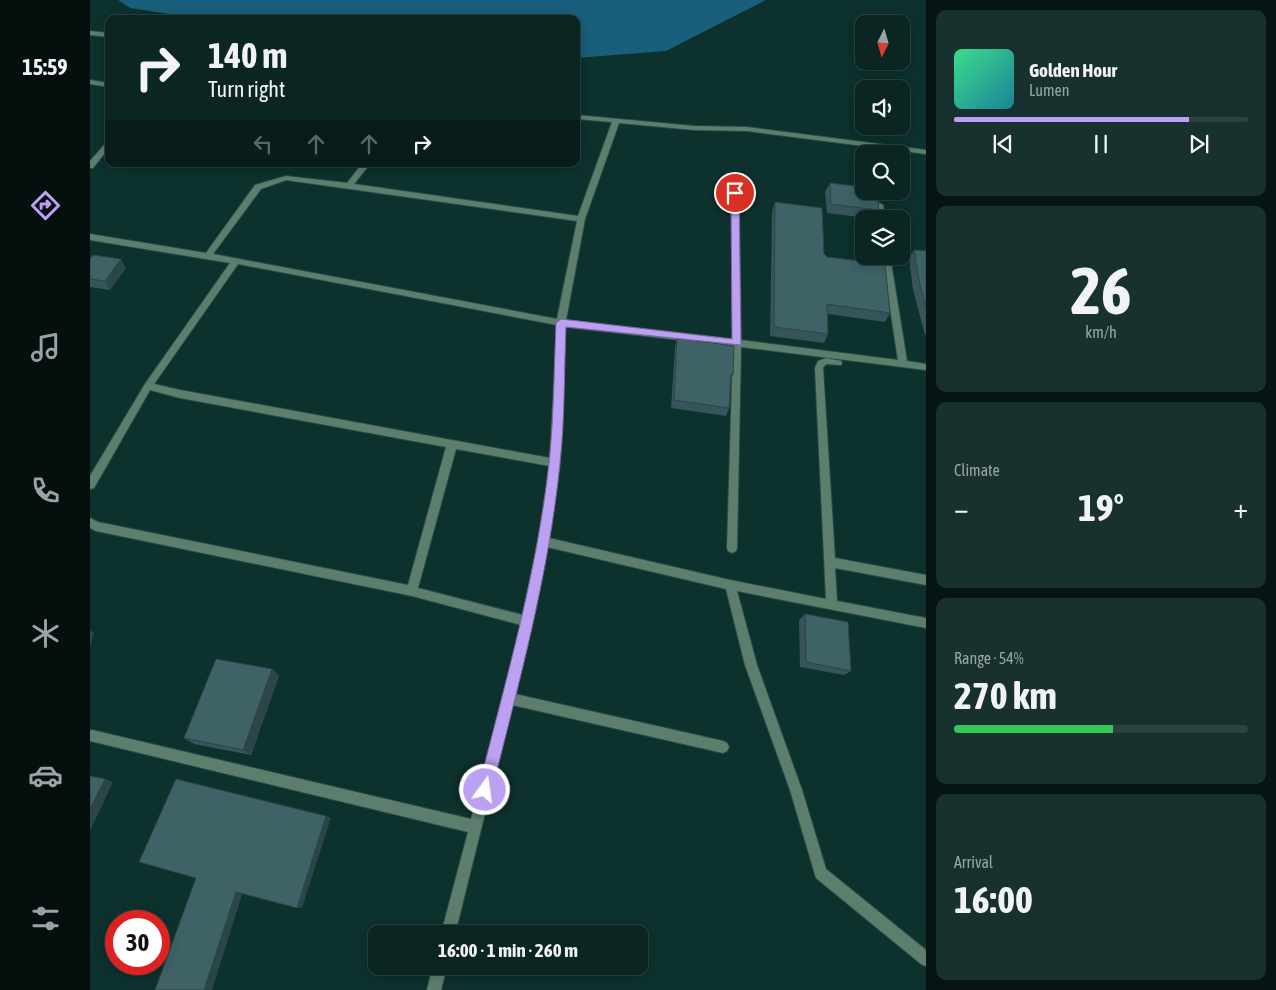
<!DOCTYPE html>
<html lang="en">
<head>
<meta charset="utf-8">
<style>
	body { margin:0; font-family:"Asap Condensed",sans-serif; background:#18312f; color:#f1f3f6; height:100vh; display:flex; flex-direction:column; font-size:19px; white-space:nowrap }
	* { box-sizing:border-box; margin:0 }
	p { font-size:16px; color:#99a5a5 }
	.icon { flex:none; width:28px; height:28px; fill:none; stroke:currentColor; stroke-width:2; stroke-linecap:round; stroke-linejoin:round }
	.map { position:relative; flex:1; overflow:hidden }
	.drawer { display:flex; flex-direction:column; gap:10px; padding:10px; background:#061413; width:350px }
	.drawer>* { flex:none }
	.guide { position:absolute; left:15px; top:15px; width:475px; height:152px; border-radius:10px; box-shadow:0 2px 12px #0003,0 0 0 1px #2a4240; background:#0a2522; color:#f1f3f6; overflow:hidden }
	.needle { width:32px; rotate:185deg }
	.fabs { position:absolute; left:765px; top:15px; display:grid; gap:10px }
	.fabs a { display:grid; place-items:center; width:55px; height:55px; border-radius:10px; background:#0a2522; box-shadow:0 2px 12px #0003,0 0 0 1px #2a4240; font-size:25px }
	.speed { position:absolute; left:15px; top:910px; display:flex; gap:10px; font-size:25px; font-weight:700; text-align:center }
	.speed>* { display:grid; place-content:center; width:65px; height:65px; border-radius:50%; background:#0a2522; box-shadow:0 2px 12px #0003,0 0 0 1px #2a4240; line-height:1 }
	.speed .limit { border:8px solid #d22; background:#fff; color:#111 }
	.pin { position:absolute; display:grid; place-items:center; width:42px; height:42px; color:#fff; margin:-21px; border:2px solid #fff; border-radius:50%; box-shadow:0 1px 5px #0007 }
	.me { position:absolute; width:55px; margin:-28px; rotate:14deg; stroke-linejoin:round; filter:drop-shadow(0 0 4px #0008) }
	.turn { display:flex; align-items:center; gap:18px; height:105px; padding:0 20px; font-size:22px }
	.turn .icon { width:65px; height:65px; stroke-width:2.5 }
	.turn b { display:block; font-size:35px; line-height:42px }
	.lanes { display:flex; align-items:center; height:48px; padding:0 20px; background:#0003; justify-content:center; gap:25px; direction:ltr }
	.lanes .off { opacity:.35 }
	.big { font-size:38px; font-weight:700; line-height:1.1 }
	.drawer .card { flex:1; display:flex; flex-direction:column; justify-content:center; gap:8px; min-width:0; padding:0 18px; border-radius:10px; background:#18312f }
	.drawer .dial { align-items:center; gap:0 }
	.dial b { font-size:65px; line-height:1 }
	.song { display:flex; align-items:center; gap:15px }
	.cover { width:60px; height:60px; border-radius:8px; background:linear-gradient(135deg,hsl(150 70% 55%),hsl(190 70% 35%)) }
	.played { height:5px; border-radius:2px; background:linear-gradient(90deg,#bca0f2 80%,#2a4240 80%) }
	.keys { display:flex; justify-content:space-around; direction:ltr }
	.heat { display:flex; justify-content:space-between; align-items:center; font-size:28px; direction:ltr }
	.charge { height:8px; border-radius:4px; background:linear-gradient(90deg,#34c759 54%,#2a4240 0) }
	.trip { position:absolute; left:278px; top:925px; width:280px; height:50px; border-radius:10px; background:#0a2522; box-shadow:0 2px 12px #0003,0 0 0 1px #2a4240; font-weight:700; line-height:50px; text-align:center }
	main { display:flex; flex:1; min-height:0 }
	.dock { display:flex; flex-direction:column; width:90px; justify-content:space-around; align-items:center; background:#040f0e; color:#99a5a5 }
	.dock .icon { width:35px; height:35px }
	.dock .on { color:#bca0f2 }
	.dock b { font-size:22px; color:#f1f3f6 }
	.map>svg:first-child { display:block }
</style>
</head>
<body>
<main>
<nav class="dock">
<b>15:59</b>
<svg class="icon on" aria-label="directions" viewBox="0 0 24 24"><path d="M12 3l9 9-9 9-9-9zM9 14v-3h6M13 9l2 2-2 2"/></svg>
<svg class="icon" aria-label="music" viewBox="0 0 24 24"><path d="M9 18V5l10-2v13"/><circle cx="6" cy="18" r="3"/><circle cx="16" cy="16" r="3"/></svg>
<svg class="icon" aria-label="phone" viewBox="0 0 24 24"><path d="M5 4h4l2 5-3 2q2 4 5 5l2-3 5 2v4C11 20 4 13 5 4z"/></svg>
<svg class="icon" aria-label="climate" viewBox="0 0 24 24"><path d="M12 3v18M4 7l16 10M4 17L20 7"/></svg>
<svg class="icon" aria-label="car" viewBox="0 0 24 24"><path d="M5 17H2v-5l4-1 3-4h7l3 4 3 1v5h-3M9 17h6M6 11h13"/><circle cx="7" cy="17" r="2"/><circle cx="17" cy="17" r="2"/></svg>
<svg class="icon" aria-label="filters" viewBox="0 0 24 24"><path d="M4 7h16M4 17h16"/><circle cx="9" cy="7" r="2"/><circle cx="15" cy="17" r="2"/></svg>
</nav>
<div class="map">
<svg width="836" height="990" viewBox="0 0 836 990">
	<rect width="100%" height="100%" fill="#0d312d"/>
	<path fill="#195e7b" d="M28,0H676L576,51L486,58V19H112L40,8Z"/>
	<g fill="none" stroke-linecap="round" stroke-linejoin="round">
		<g stroke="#2b4c48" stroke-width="2">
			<path id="minor" d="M0,31L19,33V37L0,35Z
				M0,80L19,83V87L0,84Z
				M486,115L604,126L657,127L836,150V154L657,131L604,130L529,123L495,219L476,320L643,339L641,193L645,191L649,193L651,340L808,360L792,256H800L817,361L836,364V370L651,347L647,548L646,551L642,553L638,551L637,548L643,346L475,327L470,463L459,538L640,580L736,599L725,368L728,361L736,358L751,361L752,363L751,365L736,364L733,368L745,558L836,575V585L745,568L747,601L836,618V628L647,591L667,665L712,790L736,869L836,950V966L831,964L726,878L700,790L655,665L636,589L457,547L443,621L425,694L633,741L637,743L639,747L637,751L633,753L422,705L365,934H351L378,832L0,741V731L2,730L381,819L431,625L322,596L6,531L0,528V518L8,522L318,585L356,447L90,398L60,390L4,488L0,489V476L55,384L140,263L0,240V234L116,253L165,185L196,176L257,183L272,164H280L264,184L488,216L522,122L486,119ZM196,180L487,221L467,319L123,254L171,189ZM148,264L467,325L460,458L90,390L64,384ZM366,449L460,466L448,541L433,615L328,588Z
				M19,141V148L3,168H0V161L17,142Z
				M786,203H789L793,205L795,219H787Z
				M343,966H357L351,990H337Z"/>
		</g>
		<use href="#minor" fill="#5d7e6d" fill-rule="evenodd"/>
	</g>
	<path fill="#365459" d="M740,183L789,210L784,219L737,213L735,192Z
		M685,202L734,254L800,313L795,322L738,314V334L734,343L680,336L682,212Z
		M824,250L836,251V335H835L823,290L819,258Z
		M0,259L36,268L20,290L0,287Z
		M587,338L643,375L641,379L639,408L636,416L581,408L585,347Z
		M715,614L761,671L754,675L710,667L709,620Z
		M182,669L189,676L161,755L104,744L94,738Z"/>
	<path fill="#2c4548" d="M31,259L36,268L20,290L15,281Z
		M0,630L4,633L0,647Z
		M182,669L189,676L161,755L153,750Z
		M15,779L23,782L0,831V809Z
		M236,816L241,818L212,908H207Z
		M146,892H153L122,990H114Z"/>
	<path fill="#3f6267" stroke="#2c4548" d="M740,183L774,187V191H787L789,210L741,204Z
		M685,202L732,208L734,254L737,257L795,264L800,313L737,304L738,334L684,327Z
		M824,250L836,251V309L829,281Z
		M3,255L31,259L15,281L0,279V259Z
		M587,338L644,346L643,375L641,374L639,408L584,400Z
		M715,614L758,622L761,671L716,662Z
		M126,659L182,669L153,750L94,738Z
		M0,776L15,779L0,809Z
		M86,779L236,816L207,908L146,892L114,990H65L106,878L49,862Z"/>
	<path fill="#bca0f2" stroke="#7a689d" d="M645,190L649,193L651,345L476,327C474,372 475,418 470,463C459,574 429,682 402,790L400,795L395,797L390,795L388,790C415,683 447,574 459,463C464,417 464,369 466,323L471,319L642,339L641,193Z"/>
</svg>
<div class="fabs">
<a><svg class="needle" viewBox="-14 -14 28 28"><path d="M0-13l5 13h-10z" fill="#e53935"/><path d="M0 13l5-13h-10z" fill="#99a5a5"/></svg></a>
<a><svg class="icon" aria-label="sound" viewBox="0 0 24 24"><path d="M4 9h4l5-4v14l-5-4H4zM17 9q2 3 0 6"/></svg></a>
<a><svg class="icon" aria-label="search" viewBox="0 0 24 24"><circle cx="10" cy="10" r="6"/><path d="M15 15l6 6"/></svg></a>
<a><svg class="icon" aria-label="layers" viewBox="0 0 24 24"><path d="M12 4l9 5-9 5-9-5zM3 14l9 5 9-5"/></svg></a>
</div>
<div class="speed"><div class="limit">30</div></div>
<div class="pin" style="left:645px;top:193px;background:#d93025"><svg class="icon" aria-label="arrive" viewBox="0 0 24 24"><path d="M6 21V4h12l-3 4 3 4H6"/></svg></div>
<svg class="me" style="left:395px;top:790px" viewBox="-20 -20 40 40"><circle r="17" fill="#bca0f2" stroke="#fff" stroke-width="3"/><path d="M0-11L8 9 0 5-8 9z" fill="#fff"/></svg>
<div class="trip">16:00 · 1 min · 260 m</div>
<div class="guide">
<div class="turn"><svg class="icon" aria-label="right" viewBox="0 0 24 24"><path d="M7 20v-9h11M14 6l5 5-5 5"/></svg><div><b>140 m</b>Turn right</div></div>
<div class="lanes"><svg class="icon off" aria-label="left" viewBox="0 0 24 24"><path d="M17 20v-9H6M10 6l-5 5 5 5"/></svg><svg class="icon off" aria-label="ahead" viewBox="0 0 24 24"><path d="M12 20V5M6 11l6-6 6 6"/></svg><svg class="icon off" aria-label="ahead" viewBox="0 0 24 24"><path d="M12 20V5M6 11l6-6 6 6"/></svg><svg class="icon" aria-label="right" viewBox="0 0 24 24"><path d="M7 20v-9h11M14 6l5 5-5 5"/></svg></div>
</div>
</div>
<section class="drawer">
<div class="card">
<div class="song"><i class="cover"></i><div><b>Golden Hour</b><p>Lumen</p></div></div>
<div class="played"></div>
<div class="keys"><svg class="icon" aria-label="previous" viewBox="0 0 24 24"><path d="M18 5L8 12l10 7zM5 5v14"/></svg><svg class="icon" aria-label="pause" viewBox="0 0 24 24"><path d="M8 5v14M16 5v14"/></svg><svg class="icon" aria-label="next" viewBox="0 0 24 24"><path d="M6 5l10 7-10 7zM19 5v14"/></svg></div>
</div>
<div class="card dial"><b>26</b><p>km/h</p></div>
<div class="card"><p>Climate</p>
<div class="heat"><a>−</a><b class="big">19°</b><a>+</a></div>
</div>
<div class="card"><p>Range · 54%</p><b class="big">270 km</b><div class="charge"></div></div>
<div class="card"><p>Arrival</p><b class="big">16:00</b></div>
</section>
</main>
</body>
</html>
